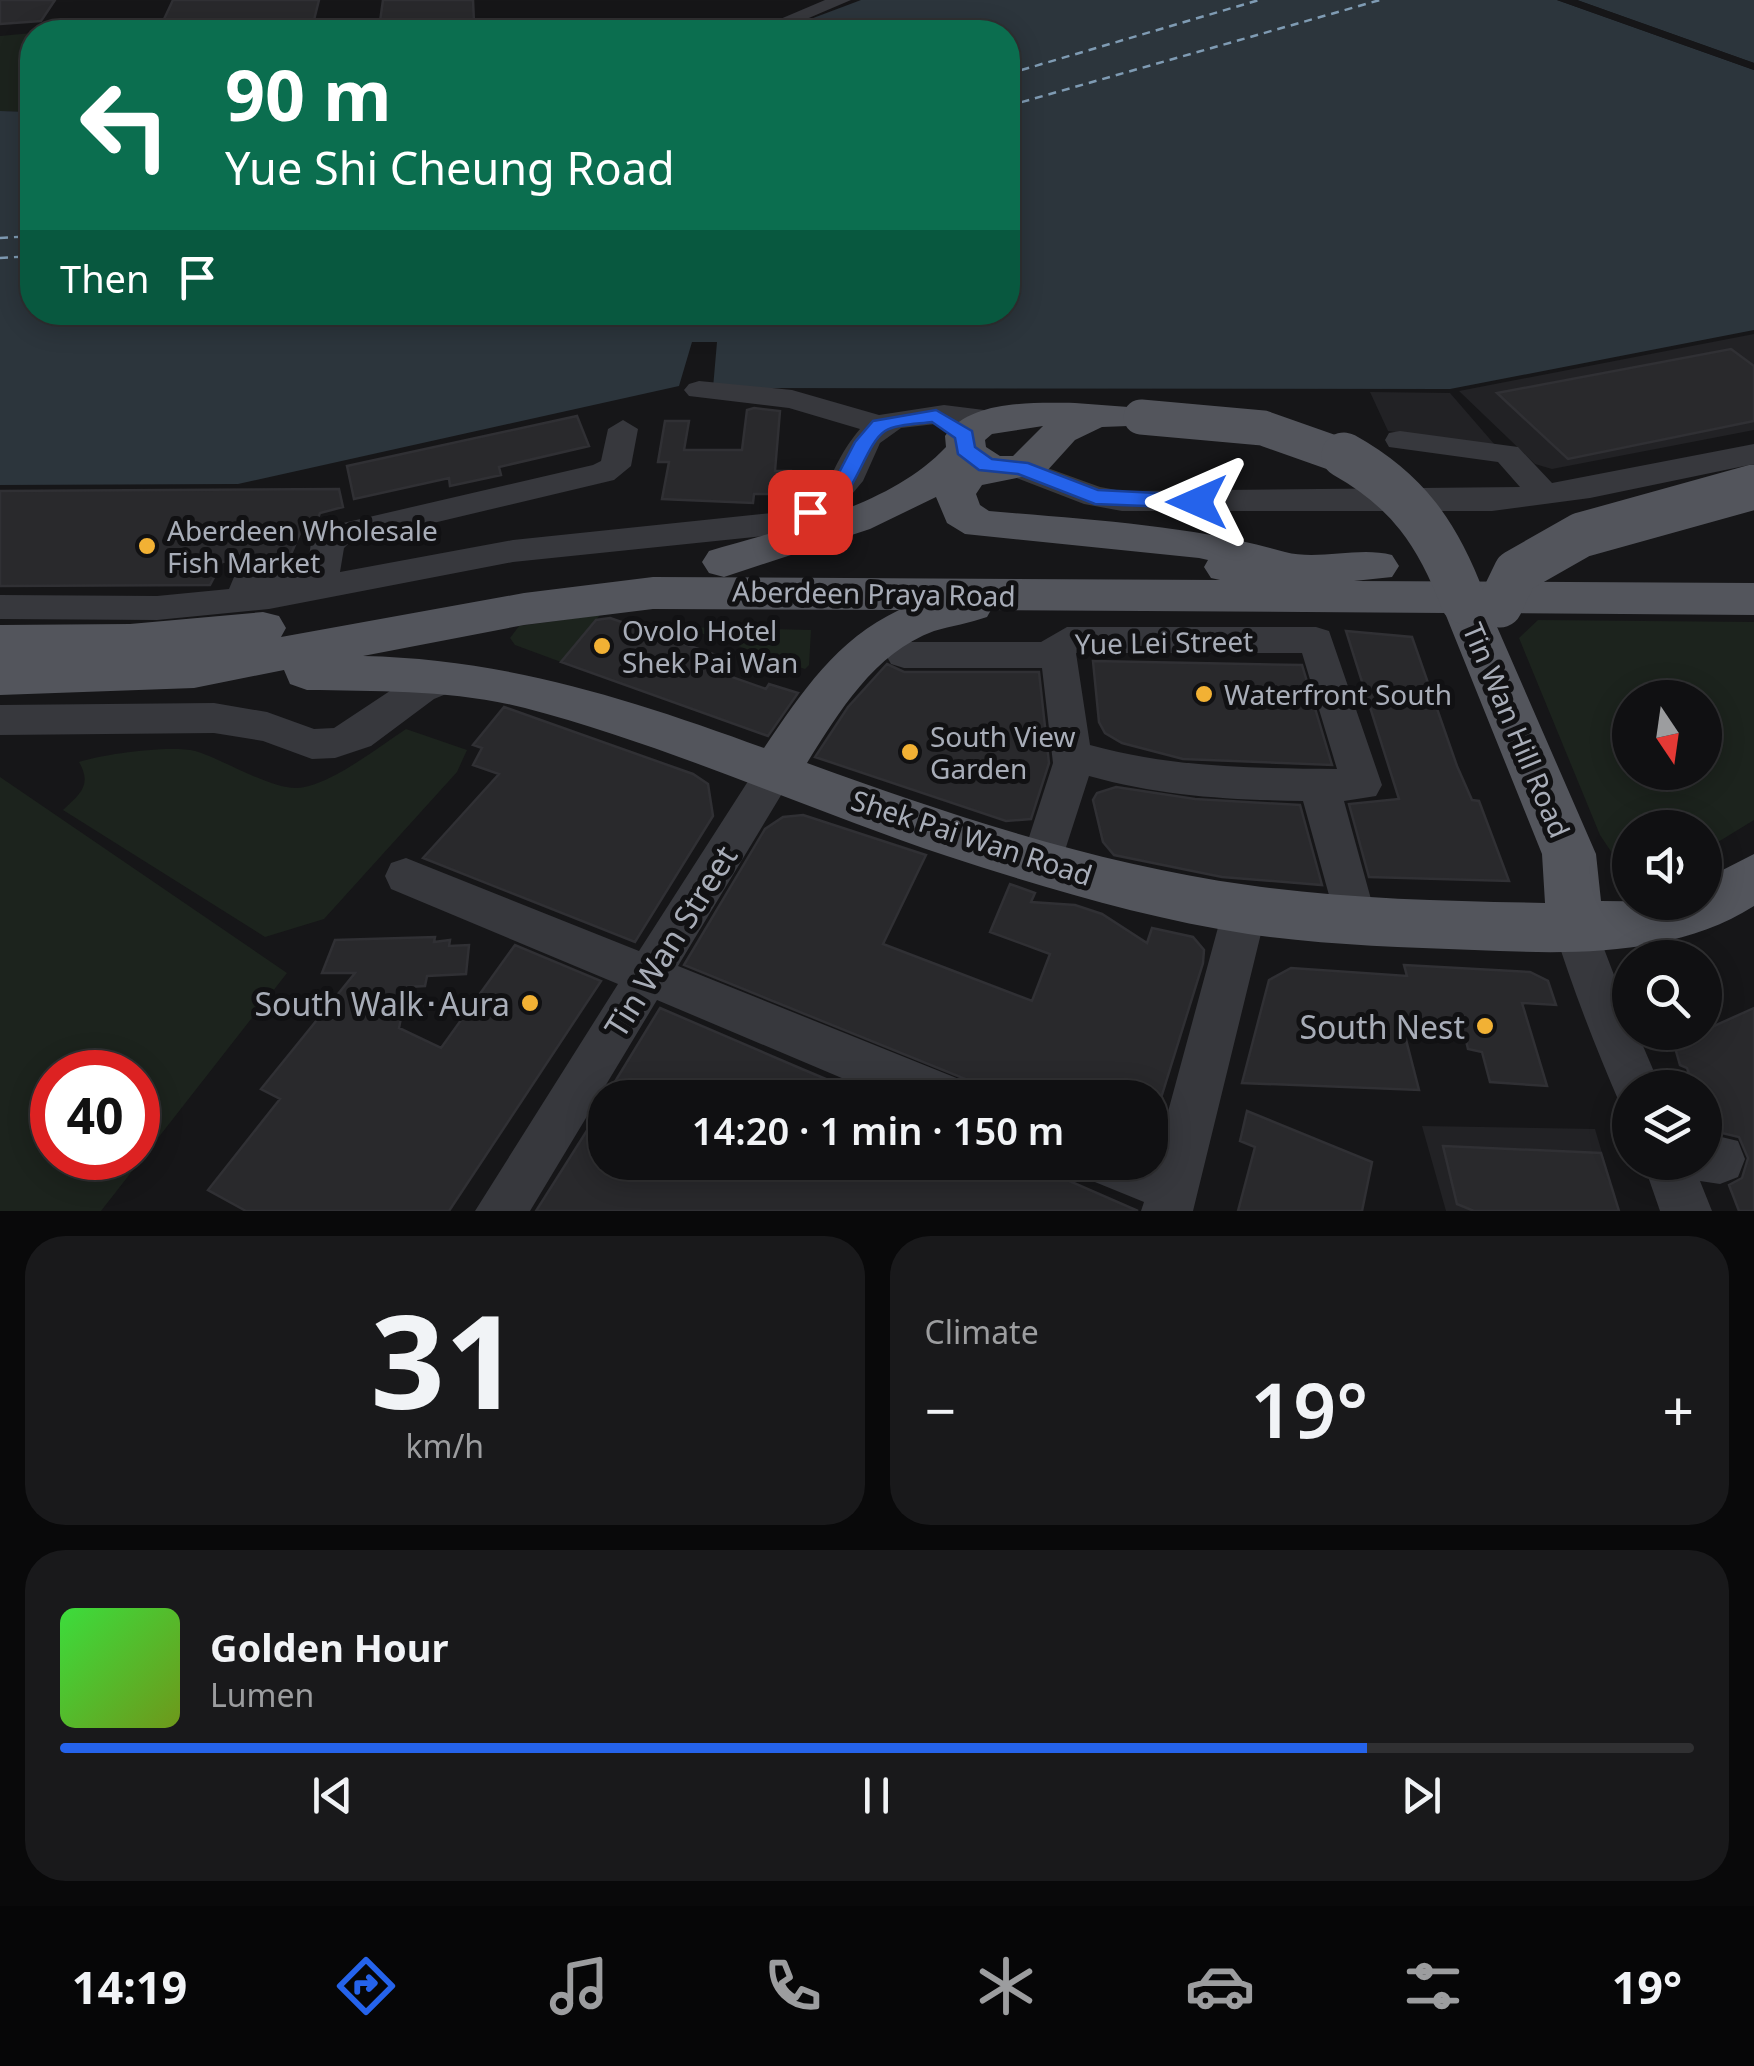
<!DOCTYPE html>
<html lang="en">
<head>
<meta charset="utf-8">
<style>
	body { margin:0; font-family:"Noto Sans",sans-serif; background:#19191b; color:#f1f3f6; height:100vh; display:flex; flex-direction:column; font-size:38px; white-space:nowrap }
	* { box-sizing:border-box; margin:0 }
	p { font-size:32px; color:#9c9d9f }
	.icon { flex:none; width:55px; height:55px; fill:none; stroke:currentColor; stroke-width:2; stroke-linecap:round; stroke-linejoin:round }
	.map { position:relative; height:1211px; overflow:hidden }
	.drawer { display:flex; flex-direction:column; gap:25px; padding:25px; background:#09090a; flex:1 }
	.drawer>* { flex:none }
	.top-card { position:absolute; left:20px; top:20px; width:1000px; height:305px; border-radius:40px; box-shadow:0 5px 25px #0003,0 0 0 2px #303032; background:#0b6e4f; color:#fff; overflow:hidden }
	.needle { width:65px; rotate:167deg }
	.tools { position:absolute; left:1612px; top:680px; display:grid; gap:20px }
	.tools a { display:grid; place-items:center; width:110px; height:110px; border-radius:50%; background:#101012; box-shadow:0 5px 25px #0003,0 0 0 2px #303032; font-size:50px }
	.speed { position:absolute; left:30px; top:1050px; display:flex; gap:20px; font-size:50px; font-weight:700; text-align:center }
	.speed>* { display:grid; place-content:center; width:130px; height:130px; border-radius:50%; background:#101012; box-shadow:0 5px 25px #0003,0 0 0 2px #303032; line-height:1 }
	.speed .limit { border:15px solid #d22; background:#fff; color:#111 }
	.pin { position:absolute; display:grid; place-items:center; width:85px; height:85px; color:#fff; margin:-42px; border-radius:20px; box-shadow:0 5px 15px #0006 }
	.me { position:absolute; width:110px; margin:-55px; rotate:270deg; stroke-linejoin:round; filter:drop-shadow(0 0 8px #0008) }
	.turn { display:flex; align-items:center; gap:35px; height:210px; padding:0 40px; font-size:45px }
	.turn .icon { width:130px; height:130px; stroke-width:2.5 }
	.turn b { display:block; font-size:70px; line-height:85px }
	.then { display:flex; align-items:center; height:95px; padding:0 40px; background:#0003; gap:20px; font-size:38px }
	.big { font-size:75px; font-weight:600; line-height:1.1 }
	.drawer .card { flex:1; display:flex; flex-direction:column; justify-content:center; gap:15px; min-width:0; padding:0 35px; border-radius:40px; background:#19191b }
	.drawer .dial { align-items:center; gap:0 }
	.dial b { font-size:130px; line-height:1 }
	.song { display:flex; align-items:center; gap:30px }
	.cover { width:120px; height:120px; border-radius:15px; background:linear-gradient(135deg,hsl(120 70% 55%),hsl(80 70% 35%)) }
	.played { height:10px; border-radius:5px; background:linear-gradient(90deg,#2563eb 80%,#303032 80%) }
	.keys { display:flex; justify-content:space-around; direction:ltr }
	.heat { display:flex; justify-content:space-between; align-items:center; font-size:55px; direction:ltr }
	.drawer .tiles { flex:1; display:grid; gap:25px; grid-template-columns:1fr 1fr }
	.card:last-child { grid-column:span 2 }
	.trip { position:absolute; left:588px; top:1080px; width:580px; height:100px; border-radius:40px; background:#101012; box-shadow:0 5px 25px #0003,0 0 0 2px #303032; font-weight:600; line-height:100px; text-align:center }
	.dock { display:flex; height:160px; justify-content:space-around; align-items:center; background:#060607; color:#9c9d9f }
	.dock .icon { width:70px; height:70px }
	.dock .on { color:#2563eb }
	.dock b { font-size:45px; color:#f1f3f6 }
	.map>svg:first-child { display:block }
</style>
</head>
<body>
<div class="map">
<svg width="1754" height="1211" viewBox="0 0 1754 1211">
	<rect width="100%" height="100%" fill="#161618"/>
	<path fill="#222225" d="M1754,334V430L1552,469L1535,464L1459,391Z
		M1370,392L1450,393L1495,445L1388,431Z
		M1422,1126L1595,1129L1619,1211H1446Z"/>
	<path fill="#1c231d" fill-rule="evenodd" d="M32,33V112L0,111V36Z
		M600,615L561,662L515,645L510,638L519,626Z
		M1538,620L1754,622V820L1705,850V828H1630V866L1622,868L1600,835L1519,638ZM1630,698H1705V772H1630Z
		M683,627L811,630L809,665L805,669Z
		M406,729L467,750L457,772L324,919L265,937L63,810C81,793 92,785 79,762C104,754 169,745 195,751C221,758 269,789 297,788C328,787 380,746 406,729Z
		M0,777L287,973L101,1211H0ZM52,1072H138V1158H52Z"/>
	<path fill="#2c353c" d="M861,0H1557L1754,70V330L1450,389L713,388L717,342H692L679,386L238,484L0,485V111L32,112V312H1008V32H776Z
		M1577,0H1754V63Z"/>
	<path fill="#161618" d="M1557,0H1577L1754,63V70Z"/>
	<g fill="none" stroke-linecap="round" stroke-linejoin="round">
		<path stroke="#7f9bb3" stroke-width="2.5" stroke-dasharray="8 6" stroke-linecap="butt" d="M1008,74L1259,0
			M1008,106L1380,0
			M0,238L32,236
			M0,258L32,256"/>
	</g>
	<path fill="#29292c" stroke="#303034" stroke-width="2.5" d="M0,0H55L41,21L0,24Z
		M173,0H319L311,32H158Z
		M383,0H473L474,23L379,29Z
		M1731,349L1754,366V421L1568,459L1497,393Z
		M754,408L780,411L775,471H791L789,494H754L753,503L662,499L669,462H658L665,421H689L684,450H742L747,410Z
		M577,416L589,446L499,467L501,475L450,486L449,478L354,499L347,466Z
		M339,489L343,507L320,513L313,531H301L291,554L222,562L210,585L0,586V491Z
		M610,618L719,656L709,669L766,689L769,684L798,693L768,736L561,662L596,620Z
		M1346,631L1412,637L1457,766L1472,800L1479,801L1509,881L1369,877L1349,804L1399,799Z
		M1093,661L1302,665L1332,765L1183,759L1122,743L1105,733L1099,722Z
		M887,664L904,672H1039L1049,763L1031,819L1006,821L815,757L848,707Z
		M504,707L693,774L708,784L713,816L635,942L423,858L499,774L473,765L482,748L473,745Z
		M1116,787L1195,799L1300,805L1322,885L1222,877L1114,855L1103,842L1093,800L1097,793Z
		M803,815L926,855L883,944L1032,1001L1050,954L990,932L1010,884L1035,893L1031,902L1075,905L1102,914L1147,943L1152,928L1193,937L1204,950L1203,963L1161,1098H1012L684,965L765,829L783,817Z
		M435,937L434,942L450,940L449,946L469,945L466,974L427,976L425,986L407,987L399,1028L441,1048L515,945L601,981L449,1211H246L208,1190L280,1099L261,1089L355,973H322L335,940Z
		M1404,965L1530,972L1548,981L1556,1005L1522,1003L1547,1086L1490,1082L1482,1052L1468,1049L1463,1028L1402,1024L1419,1090L1242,1083L1269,980L1291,968L1407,976Z
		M660,1008L802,1069L871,1098H605Z
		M1754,1008V1211H1739L1729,1185L1742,1178L1748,1158L1739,1137L1709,1130L1705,1088H1694L1687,1068L1680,1065L1674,1044Z
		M605,1102V1162H706L743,1180L752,1162H1026L1138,1211H536Z
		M1247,1111L1372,1162L1362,1211H1238L1255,1147L1240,1141Z
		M1443,1146L1601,1153L1619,1211H1474L1457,1204Z"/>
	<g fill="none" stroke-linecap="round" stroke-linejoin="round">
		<path fill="#37383d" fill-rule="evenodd" d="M825,0H851L776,32L757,29Z
			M699,381L792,390L879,415L944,405L992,411L1007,420L992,429L944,423L901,428L880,443L863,481L841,507L774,535L513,562L269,609L157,620L0,619V595L157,596L229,589L239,565L309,556L311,543L326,527L593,465L601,461L608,429L623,420L638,429L631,466L614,480L349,543L344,548L340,572L513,540L772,513C844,491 821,475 860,429L789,408L689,396L684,390L689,384Z
			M1400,431L1518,447L1552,483L1754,444V464L1590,498L1492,511H1122L1084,504L1009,475L1004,468L1020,458L1100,487L1122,491L1520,487L1498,462L1389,447L1385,440L1389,433Z
			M1067,627H1316L1329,631L1382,785L1376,796L1344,801L1377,921L1370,935L1355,940L1340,935L1303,801C1229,800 1161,796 1089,776L1057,875L1042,880L1027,875L1021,862L1053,763L1042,668H904L891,664L886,655L891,646L904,642H1041ZM1076,653H1302L1337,769C1252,768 1173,768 1090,745Z
			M450,663L463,667L468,677L463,687L434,699L371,746L335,758L312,759L263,741L214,733L0,735V705L214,703L267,712L314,729L334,728L408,679Z
			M775,756L789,761L795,772L678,966L964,1081L971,1098H889L657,1000L530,1211H475L618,984L391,889L385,876L391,863L406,858L639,951L761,761Z
			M1245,890L1260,896L1267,909L1193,1211H1141L1144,1202L1090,1180L1083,1162H1150V1154L1156,1156L1223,909L1230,896Z
			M1575,907L1590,912L1630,1017V1032H1637L1661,1088H1630V1108L1620,1104C1595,1046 1572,987 1553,926L1560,912Z
			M1705,1133L1738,1141L1745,1159L1738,1177L1720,1184L1700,1181L1712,1211H1660L1643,1162H1705Z"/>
		<path fill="#53555c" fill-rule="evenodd" d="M1075,403L1155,409L1160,417L1155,425L1102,427L1075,440L1046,472L982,485L976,494L980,505L989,511C1089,520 1191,525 1285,552C1319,561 1358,546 1392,555L1399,566L1392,577L1354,581L1754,583V615L1491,613L1596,854L1601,901L1705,902V879L1754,854V906C1672,958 1567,954 1474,950C1398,947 1323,945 1248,934C1145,918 1045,888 947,856C806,809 670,746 525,708C454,690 380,691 307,690L290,684L284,670L194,688L0,695V659H18H0V625L130,624L263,612L279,616L286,628L281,637L524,593L653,577L1220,580L1211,578L1204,567L1208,560L1199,558L965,534L947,523L936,497L870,529L724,577L709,573L702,562L709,551C787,527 887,509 946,447L945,436C971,399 1034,403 1075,403ZM1043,426L1013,456H1000L986,447L985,440L992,434ZM653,609L899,610C836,640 802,692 764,748C630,699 506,659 363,656L524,625ZM991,610L1445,613L1542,854L1545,903C1447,901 1346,899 1248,885C1097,864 950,815 807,763C839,712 874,653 934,631C951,626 970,623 987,617Z"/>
		<path stroke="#53555c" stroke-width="35" d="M1141,417L1263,428L1348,458"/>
		<path stroke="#53555c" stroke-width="45" d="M1344,455C1407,490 1438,534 1463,601
			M1500,605L1516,572L1581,535L1754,487"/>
	</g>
	<path fill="#2563eb" stroke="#184099" stroke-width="2.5" d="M936,410L972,431L975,447L992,459L1028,463L1098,490L1197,495L1208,502L1197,508L1095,504L1018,474L979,470L958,454L955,438L932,422C919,424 896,424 885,431C860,447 850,529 802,517V507L832,486L855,442L873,421Z"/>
	<g fill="#f2b134" stroke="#111113" stroke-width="4">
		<circle cx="147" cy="546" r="10"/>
		<circle cx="602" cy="646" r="10"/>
		<circle cx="1204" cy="694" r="10"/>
		<circle cx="910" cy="752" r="10"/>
		<circle cx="530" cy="1003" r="10"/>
		<circle cx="1485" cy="1026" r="10"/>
	</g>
	<g text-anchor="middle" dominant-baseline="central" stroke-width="10" stroke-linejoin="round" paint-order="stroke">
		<g font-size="28" fill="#a8adb8" stroke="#111113" text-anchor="start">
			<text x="167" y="530">Aberdeen Wholesale<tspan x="167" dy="32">Fish Market</tspan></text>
			<text x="622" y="630">Ovolo Hotel<tspan x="622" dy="32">Shek Pai Wan</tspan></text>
			<text x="1224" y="694">Waterfront South</text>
			<text x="930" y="736">South View<tspan x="930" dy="32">Garden</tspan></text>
		</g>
		<g font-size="28" fill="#a8adb8" stroke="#111113">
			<text transform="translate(874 593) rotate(1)">Aberdeen Praya Road</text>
			<text transform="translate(1164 642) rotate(-1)">Yue Lei Street</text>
			<text transform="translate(1517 730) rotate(67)">Tin Wan Hill Road</text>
			<text transform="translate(972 837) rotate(18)">Shek Pai Wan Road</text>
		</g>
		<g font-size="32" fill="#a8adb8" stroke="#111113">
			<text transform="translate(670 941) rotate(-58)">Tin Wan Street</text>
		</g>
		<g font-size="32" fill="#a8adb8" stroke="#111113" text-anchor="end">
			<text x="510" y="1003">South Walk･Aura</text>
			<text x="1465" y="1026">South Nest</text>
		</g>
	</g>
</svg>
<div class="tools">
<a><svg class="needle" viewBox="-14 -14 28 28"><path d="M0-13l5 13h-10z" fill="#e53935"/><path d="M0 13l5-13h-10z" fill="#9c9d9f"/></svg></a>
<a><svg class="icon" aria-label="sound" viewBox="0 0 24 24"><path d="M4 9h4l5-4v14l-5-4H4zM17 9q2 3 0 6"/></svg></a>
<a><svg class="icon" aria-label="search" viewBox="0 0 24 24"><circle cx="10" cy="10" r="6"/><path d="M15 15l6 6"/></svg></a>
<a><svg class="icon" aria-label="layers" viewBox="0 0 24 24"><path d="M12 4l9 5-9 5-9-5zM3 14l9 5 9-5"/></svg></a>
</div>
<div class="speed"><div class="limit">40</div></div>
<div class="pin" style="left:810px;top:512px;background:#d93025"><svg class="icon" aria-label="arrive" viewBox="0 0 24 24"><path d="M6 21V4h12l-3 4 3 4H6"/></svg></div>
<svg class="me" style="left:1197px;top:502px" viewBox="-20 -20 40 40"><path d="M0-17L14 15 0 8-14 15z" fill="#2563eb" stroke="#fff" stroke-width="4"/></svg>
<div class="trip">14:20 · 1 min · 150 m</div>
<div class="top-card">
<div class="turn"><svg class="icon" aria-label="left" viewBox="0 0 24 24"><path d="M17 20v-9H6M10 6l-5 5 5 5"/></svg><div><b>90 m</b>Yue Shi Cheung Road</div></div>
<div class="then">Then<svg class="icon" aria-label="arrive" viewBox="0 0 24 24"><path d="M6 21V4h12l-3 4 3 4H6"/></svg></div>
</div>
</div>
<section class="drawer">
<div class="tiles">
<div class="card dial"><b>31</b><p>km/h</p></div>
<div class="card"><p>Climate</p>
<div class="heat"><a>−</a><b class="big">19°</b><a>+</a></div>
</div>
<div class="card">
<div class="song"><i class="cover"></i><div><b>Golden Hour</b><p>Lumen</p></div></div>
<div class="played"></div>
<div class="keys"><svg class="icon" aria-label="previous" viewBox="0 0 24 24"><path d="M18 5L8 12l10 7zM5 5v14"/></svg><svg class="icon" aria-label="pause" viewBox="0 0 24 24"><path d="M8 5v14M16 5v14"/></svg><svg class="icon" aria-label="next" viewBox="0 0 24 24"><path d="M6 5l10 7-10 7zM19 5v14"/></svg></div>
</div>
</div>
</section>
<nav class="dock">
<b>14:19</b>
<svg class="icon on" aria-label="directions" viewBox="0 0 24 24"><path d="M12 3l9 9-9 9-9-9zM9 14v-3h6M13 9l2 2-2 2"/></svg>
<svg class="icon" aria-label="music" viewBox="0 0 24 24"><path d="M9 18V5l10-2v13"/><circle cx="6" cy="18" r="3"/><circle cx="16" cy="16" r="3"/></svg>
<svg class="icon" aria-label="phone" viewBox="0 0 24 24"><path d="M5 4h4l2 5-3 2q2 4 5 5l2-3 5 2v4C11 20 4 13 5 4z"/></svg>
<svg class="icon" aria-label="climate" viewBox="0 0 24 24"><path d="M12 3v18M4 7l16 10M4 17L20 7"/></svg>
<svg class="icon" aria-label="car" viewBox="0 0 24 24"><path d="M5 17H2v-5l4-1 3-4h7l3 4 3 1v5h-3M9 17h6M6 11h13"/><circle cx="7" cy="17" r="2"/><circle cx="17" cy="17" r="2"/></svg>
<svg class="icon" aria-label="filters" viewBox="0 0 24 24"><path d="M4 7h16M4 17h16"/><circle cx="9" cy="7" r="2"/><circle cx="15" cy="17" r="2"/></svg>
<b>19°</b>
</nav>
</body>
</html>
